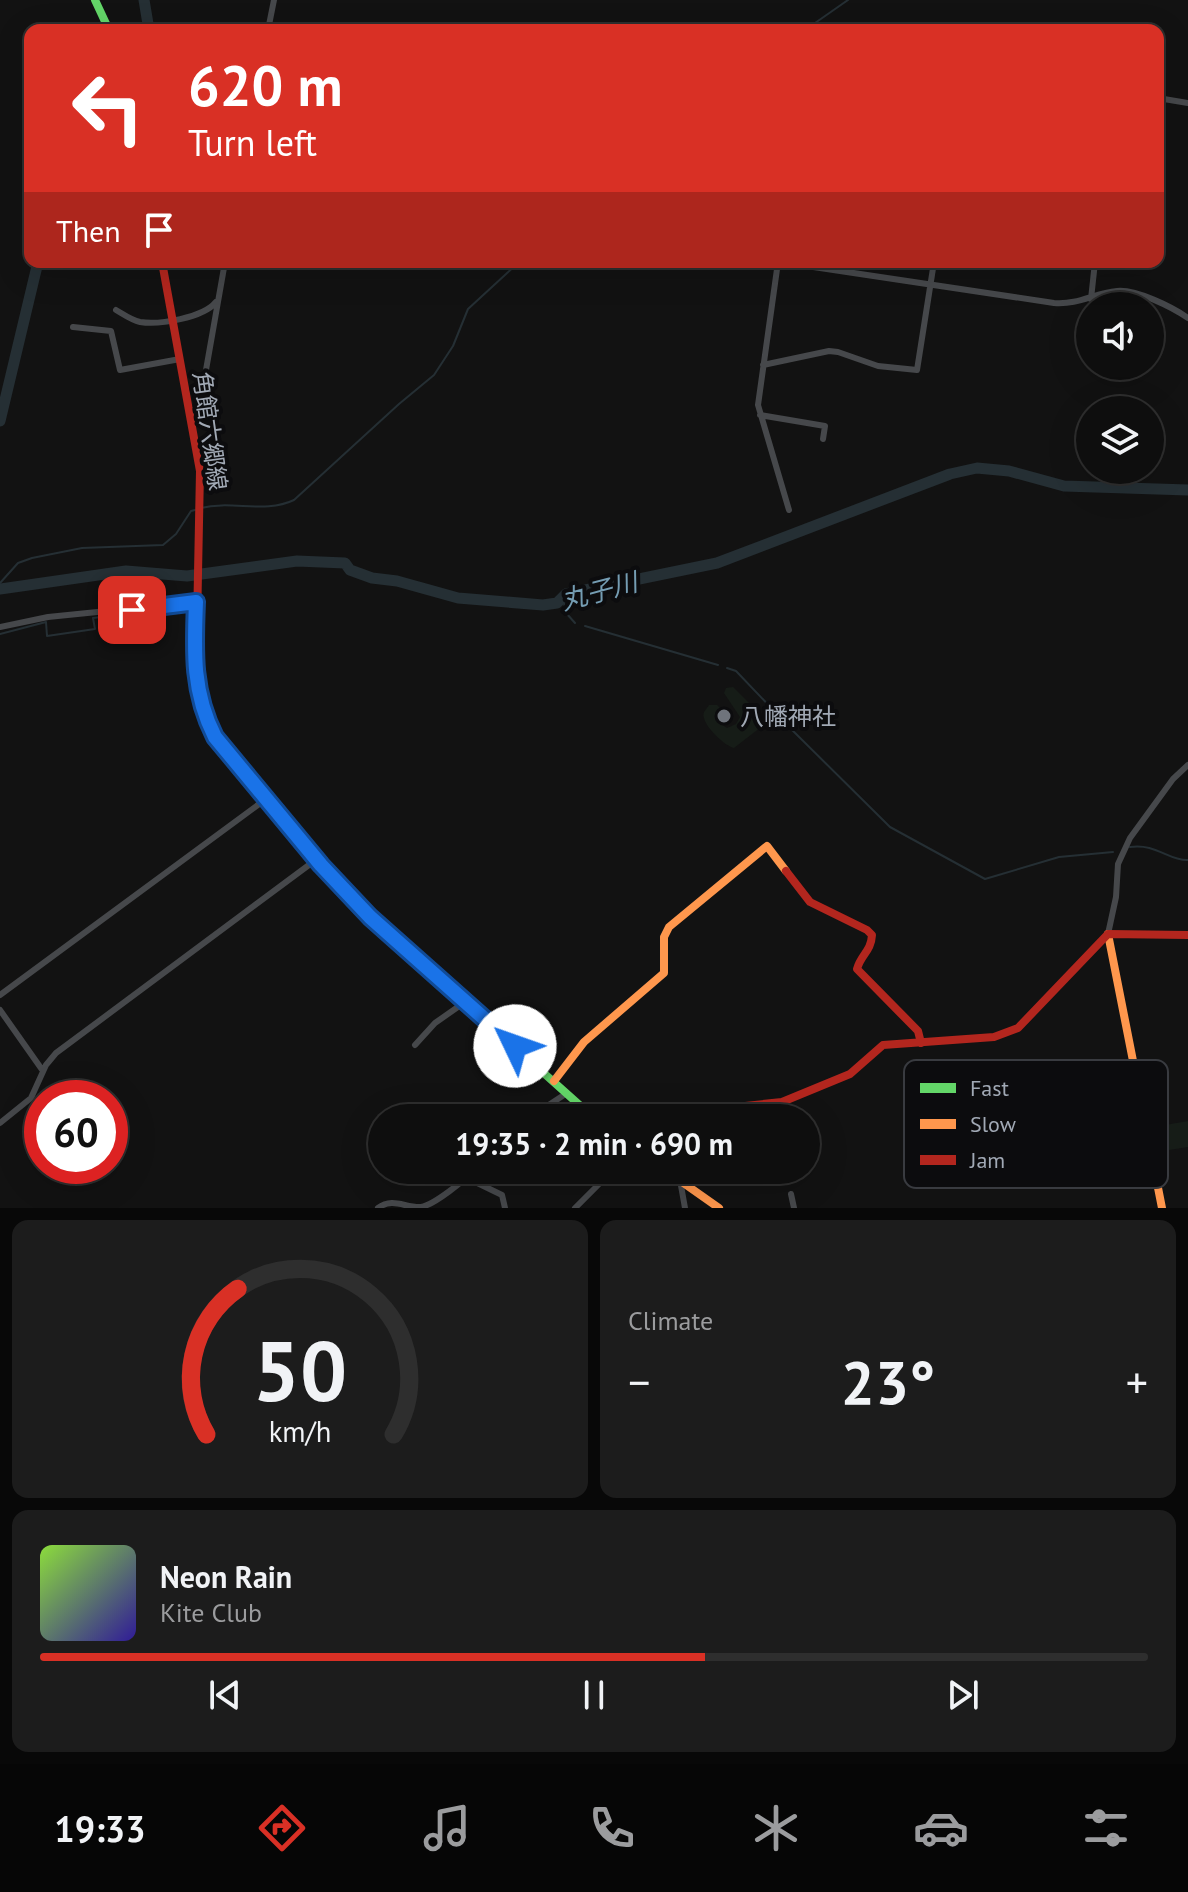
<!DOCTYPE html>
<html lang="en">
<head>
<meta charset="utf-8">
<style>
	body { margin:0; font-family:"PT Sans","Noto Sans JP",sans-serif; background:#1c1c1c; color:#f1f3f6; height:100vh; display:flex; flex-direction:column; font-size:30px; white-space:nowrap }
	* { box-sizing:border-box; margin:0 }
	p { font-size:26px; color:#9b9c9e }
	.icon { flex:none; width:44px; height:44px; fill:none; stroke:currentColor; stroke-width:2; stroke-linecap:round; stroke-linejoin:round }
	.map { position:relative; height:1208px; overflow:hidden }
	.drawer { display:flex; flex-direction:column; gap:12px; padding:12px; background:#080808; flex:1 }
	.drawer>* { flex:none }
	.banner { position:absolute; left:24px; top:24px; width:1140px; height:244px; border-radius:16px; box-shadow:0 8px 32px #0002,0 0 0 2px #2e2e2e; background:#d93025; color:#fff; overflow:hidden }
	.controls { position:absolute; left:1076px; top:292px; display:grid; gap:16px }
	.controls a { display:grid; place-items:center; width:88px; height:88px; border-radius:50%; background:#0e0e0e; box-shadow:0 8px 32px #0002,0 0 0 2px #2e2e2e; font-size:40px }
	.speed { position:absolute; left:24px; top:1080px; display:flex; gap:16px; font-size:40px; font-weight:700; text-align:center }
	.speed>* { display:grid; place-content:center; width:104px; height:104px; border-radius:50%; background:#0e0e0e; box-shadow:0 8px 32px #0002,0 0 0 2px #2e2e2e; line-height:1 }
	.speed .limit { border:12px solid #d22; background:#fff; color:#111 }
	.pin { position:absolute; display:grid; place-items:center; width:68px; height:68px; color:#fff; margin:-34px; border-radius:16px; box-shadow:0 4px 12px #0006 }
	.me { position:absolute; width:88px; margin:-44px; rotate:312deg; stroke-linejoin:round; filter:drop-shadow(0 0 6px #0008) }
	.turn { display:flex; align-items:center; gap:28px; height:168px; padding:0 32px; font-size:36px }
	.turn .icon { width:104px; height:104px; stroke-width:2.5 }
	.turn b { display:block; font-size:56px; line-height:68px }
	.then { display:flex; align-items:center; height:76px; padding:0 32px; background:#0003; gap:16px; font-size:30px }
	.big { font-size:60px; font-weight:700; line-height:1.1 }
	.drawer .card { flex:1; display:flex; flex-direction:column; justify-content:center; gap:12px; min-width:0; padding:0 28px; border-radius:16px; background:#1c1c1c }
	.drawer .dial { align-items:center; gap:0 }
	.dial svg { height:208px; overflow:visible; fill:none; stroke:#2e2e2e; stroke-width:7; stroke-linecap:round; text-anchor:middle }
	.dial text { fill:#f1f3f6; stroke:none }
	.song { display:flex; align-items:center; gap:24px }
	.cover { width:96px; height:96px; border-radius:12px; background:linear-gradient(135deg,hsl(90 70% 55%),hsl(250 70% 35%)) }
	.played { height:8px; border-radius:4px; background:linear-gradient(90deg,#d93025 60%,#2e2e2e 60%) }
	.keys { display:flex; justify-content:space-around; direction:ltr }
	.heat { display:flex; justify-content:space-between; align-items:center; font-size:44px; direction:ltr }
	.drawer .tiles { flex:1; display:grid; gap:12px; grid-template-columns:1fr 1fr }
	.card:last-child { grid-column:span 2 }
	.trip { position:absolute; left:368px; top:1104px; width:452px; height:80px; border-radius:40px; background:#0e0e0e; box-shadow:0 8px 32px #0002,0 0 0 2px #2e2e2e; font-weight:700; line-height:80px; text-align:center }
	.tab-bar { display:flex; height:128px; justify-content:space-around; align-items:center; background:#060606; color:#9b9c9e }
	.tab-bar .icon { width:56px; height:56px }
	.tab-bar .selected { color:#d93025 }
	.tab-bar b { font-size:36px; color:#f1f3f6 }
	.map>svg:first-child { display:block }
</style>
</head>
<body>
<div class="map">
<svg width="1188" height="1208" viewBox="0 0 1188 1208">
	<rect width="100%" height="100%" fill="#121212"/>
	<path fill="#161c17" d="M733,687L766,720L765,724L734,748C725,746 706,728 704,718C702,712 706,710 709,705H717L720,708L717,715L721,724L727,728L736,724L740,717L724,693L726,688Z
		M1188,1121V1147L1169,1150L1165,1125Z"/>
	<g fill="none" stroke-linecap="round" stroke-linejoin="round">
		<path stroke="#252f34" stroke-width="2" d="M805,30L848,0
			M201,508C232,500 265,514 294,500L399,404L434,375L453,346L468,309L519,262
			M0,583L18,563L32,558L82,548L163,545L176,534L191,511L195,510
			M563,600L567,614L575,623
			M585,626L718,665
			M0,634L46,622L47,636L95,629L93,618L133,613H178
			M727,668L736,671L776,713
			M782,720L890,827L985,879L1059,857L1113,852
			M1130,847C1156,843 1169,861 1188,860"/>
		<path stroke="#252f34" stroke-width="11" d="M144,0L149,30
			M0,421L38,262
			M0,589L126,571L187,576L297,561L345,563L350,570L372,578L397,581L458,598L543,605L557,603L566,594L717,563L950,474L977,468L1009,471L1064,486L1188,490"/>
		<path stroke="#46484b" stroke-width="6" d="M268,30L274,0
			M1158,98L1188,103
			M778,262L758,405L789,510
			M780,262L1054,303C1079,305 1094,293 1117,291C1136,289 1172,307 1188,318
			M1091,299L1095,262
			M116,310C123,314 131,320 140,322C159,325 203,318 216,302
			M73,327L111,331L120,370L180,359
			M763,365L829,351L838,352L878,366L917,370L934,262
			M191,413L200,404L225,262
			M760,415L825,426L823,439
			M0,627L48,617L196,602
			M1108,934L1116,897L1118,864L1130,838L1173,779L1188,765
			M0,995L266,799
			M0,1010L43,1071
			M415,1045L435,1023L465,1002
			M529,1118L567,1093
			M0,1123L31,1098L46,1065L56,1053L317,859
			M467,1178L502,1195L505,1208
			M680,1180L685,1208
			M791,1194L794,1208
			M378,1208C393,1197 405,1208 421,1207C434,1205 465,1180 474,1170
			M575,1208L613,1170"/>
		<path stroke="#63d668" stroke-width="8" d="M95,0L109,30
			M423,965L594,1118"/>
		<path stroke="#ff974d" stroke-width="8" d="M196,676L205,717L223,747L321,865L370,917L423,965
			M1108,934L1162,1208
			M554,1081L584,1042L664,973V937L669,927L767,846L786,871
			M665,1170L719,1208"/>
		<path stroke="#b3261e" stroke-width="8" d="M162,262L200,471L196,676
			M786,871L810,902L867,930L872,935C871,952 861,954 857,969L918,1031L921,1043
			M698,1118L726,1108L782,1102L850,1074L883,1045L994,1037L1018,1028L1108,934L1188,935"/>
	</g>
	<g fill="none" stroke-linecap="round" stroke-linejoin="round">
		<g stroke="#114b97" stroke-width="20">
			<path id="route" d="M132,610L196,602C194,651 192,692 215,737L321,865L370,917L515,1046"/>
		</g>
		<use href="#route" stroke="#1a73e8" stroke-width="14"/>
	</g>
	<circle fill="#6f747c" stroke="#0c0c0e" stroke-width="3" cx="724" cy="716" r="8"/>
	<g text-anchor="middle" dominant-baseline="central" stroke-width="8" stroke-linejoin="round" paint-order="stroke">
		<g font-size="24" fill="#a1a9b5" stroke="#0c0c0e">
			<text transform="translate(210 431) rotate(82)">角館六郷線</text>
		</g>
		<g font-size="24" fill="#a1a9b5" stroke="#0c0c0e" text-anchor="start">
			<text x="740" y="716">八幡神社</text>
		</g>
		<g font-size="26" font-style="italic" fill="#759db3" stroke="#0c0c0e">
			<text transform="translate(599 591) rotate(-15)">丸子川</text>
		</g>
	</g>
	<rect x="904" y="1060" width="264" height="128" rx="12" fill="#0c0c0e" stroke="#393b40" stroke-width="2"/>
	<rect x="920" y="1083" width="36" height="10" fill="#63d668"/>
	<rect x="920" y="1119" width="36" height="10" fill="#ff974d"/>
	<rect x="920" y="1155" width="36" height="10" fill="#b3261e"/>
	<g font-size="22" fill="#a1a9b5">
		<text x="970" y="1096">Fast</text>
		<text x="970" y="1132">Slow</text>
		<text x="970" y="1168">Jam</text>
	</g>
</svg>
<div class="controls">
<a><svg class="icon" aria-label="sound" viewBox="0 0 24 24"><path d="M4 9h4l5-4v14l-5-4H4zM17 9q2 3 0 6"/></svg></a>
<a><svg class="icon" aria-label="layers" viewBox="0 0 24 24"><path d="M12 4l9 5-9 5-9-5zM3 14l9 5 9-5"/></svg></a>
</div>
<div class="speed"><div class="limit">60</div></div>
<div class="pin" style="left:132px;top:610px;background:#d93025"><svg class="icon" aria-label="arrive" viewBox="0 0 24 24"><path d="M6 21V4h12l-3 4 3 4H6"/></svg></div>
<svg class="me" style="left:515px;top:1046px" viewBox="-20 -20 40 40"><circle r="19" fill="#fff"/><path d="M0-13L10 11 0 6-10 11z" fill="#1a73e8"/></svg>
<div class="trip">19:35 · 2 min · 690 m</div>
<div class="banner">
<div class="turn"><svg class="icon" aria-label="left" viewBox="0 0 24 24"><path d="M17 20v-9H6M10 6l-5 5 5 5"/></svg><div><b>620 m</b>Turn left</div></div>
<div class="then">Then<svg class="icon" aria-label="arrive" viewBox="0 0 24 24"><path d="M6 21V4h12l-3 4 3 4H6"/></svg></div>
</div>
</div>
<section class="drawer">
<div class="tiles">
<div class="card dial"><svg viewBox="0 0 100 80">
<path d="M14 69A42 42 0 1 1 86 69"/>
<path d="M14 69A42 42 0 0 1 26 13" stroke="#d93025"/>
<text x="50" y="56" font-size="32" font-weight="700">50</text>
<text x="50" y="72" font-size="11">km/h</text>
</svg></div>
<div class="card"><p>Climate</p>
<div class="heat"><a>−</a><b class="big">23°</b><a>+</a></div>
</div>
<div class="card">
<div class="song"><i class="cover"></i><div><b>Neon Rain</b><p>Kite Club</p></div></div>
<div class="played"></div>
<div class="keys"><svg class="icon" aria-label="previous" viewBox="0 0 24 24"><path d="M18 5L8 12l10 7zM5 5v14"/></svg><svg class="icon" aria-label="pause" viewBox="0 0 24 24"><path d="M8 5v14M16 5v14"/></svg><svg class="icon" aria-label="next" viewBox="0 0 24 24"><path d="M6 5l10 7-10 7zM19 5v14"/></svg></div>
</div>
</div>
</section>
<nav class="tab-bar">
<b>19:33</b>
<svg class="icon selected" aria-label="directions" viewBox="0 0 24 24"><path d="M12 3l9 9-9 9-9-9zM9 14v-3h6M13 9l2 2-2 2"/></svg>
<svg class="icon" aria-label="music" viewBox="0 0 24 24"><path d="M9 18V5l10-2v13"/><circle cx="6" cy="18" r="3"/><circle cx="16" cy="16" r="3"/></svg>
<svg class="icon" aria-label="phone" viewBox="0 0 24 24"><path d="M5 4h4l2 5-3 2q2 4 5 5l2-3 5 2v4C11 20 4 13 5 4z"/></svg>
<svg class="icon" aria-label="climate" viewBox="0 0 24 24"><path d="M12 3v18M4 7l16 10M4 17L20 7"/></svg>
<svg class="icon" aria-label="car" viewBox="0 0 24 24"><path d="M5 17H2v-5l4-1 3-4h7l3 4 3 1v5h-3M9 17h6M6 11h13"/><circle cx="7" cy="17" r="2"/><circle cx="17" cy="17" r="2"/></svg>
<svg class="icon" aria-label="filters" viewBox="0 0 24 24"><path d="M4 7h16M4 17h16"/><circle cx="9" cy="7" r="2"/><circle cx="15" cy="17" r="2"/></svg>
</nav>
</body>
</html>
